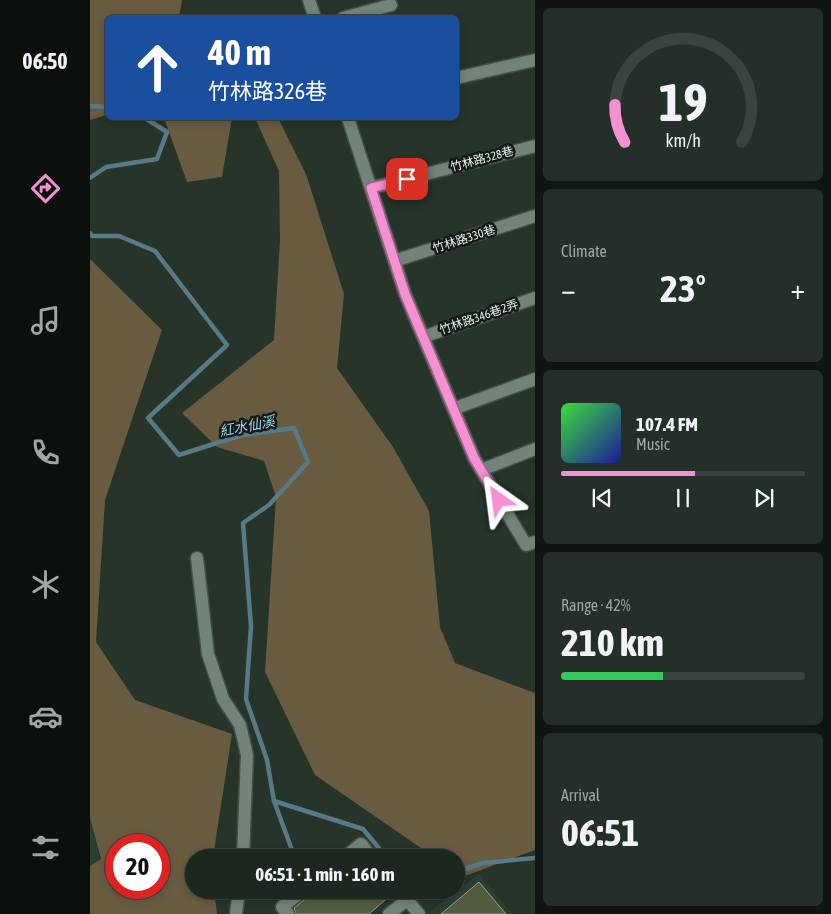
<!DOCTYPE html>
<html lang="en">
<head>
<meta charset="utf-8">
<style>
	body { margin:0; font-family:"Asap Condensed","Noto Sans TC",sans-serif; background:#252f29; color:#f1f3f6; height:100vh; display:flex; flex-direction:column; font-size:19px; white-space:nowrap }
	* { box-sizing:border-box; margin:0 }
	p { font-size:16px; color:#a0a5a5 }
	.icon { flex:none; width:28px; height:28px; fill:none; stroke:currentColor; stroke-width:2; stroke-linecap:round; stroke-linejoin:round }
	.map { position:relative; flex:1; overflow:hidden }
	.drawer { display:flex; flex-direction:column; gap:8px; padding:8px; background:#0f1512; width:296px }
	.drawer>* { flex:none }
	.top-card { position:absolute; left:15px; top:15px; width:354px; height:105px; border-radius:8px; box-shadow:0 2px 8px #0003,0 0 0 1px #3a443e; background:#1a4fa0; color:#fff; overflow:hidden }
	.speed { position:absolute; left:15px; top:834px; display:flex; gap:10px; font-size:25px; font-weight:700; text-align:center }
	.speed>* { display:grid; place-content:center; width:65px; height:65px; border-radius:50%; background:#1c2720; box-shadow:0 2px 8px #0003,0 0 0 1px #3a443e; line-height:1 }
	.speed .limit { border:8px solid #d22; background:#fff; color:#111 }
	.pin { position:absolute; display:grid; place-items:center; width:42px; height:42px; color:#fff; margin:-21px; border-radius:10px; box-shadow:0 2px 8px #0006 }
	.me { position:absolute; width:55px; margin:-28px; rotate:329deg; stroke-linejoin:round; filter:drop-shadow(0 0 4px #0008) }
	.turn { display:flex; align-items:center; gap:18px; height:105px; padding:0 20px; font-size:22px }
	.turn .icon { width:65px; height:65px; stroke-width:2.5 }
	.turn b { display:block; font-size:35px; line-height:42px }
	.big { font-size:38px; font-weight:700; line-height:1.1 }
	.drawer .card { flex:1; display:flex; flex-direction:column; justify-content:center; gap:8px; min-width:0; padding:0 18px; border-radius:8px; background:#252f29 }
	.drawer .dial { align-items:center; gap:0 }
	.dial svg { height:130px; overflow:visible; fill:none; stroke:#3a443e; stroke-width:7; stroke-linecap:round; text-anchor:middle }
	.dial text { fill:#f1f3f6; stroke:none }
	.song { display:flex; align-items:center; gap:15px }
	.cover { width:60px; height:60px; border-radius:8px; background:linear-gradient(135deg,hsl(120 70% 55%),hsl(240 70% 35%)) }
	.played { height:5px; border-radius:2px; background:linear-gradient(90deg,#f491d3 55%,#3a443e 55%) }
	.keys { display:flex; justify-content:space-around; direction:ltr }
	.heat { display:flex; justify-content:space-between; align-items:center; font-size:28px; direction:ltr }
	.charge { height:8px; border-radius:4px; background:linear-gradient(90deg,#34c759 42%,#3a443e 0) }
	.trip { position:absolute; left:95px; top:849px; width:280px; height:50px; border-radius:25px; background:#1c2720; box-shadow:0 2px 8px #0003,0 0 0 1px #3a443e; font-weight:700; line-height:50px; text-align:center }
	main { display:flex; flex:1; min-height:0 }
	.tabs { display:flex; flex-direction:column; width:90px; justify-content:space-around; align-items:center; background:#0b100d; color:#a0a5a5 }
	.tabs .icon { width:35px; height:35px }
	.tabs .on { color:#f491d3 }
	.tabs b { font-size:22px; color:#f1f3f6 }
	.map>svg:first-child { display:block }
</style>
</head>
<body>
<main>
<nav class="tabs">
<b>06:50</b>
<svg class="icon on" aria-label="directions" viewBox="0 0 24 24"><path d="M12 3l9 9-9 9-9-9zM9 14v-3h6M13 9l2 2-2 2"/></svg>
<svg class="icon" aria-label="music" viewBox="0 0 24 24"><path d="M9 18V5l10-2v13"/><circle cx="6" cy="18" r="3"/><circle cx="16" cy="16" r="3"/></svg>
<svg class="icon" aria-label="phone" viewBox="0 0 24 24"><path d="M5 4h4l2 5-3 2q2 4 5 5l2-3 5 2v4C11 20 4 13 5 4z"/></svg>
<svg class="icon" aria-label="climate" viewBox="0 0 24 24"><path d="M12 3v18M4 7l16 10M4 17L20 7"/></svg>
<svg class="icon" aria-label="car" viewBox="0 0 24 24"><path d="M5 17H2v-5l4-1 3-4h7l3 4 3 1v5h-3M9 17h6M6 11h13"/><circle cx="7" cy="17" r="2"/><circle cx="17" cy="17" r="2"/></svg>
<svg class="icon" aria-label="filters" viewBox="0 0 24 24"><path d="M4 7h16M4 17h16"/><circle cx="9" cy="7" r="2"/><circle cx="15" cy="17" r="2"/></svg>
</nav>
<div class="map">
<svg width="445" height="914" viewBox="0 0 445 914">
	<rect width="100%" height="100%" fill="#26342a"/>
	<path fill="#2a3f31" d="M0,818L10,860L0,866Z
		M389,874L422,914H337Z"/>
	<path fill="#685b40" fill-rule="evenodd" d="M0,0H92L89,17L18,18L17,115L0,120Z
		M74,118H142L132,177L97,182Z
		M165,118H188L216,174L254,294L247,368L303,447L339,511L350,627L365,663L445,693V850L372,877L366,873V858L344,857L225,775L175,672L186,497L174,461L127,447L92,413L184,340L190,240L189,171Z
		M0,259L72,330L15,500L6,642L45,700L142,734L123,857L104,858V890H124L127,914H0V866L11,859L0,818ZM26,845H69V888H26Z"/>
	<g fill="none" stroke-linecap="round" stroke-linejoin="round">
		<path stroke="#587a87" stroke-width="4.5" d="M0,106L18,107
			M0,178L16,167L67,159L77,132L55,118
			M0,233L2,236H29L65,251L137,345L58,418L89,455L152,435L204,428L218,462L179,505L153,523L161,626L156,699L177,760L184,801L202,850
			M184,801L273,829L297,858
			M366,872L393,863L445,858"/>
	</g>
	<path fill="#535b3f" stroke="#989d8b" d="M389,882L416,914H351Z
		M224,890H301L302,894L279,914H206L204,908L219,896Z"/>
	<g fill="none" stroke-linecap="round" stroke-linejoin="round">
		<g stroke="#424f46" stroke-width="15">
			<path id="minor" d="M219,0L225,18
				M253,18L301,5
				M366,78L445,60
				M258,118L315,294L384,458L436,545L445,542
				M281,188L445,146
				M304,261L445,216
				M333,337L445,298
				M363,409L445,379
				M391,470L445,449
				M107,558L118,654L133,699L150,725L157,755L153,858
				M254,858L271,844L282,858
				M309,890L329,914
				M146,914L149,890
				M198,914L192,907L214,890
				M299,914L317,900"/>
		</g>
		<use href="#minor" stroke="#728377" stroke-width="12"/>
	</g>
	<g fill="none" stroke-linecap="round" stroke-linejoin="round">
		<g stroke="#9f5e89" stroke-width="12">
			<path id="route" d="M317,179L281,188L315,294L384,458L409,500"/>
		</g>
		<use href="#route" stroke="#f491d3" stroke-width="9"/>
	</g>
	<g text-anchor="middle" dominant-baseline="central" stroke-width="5" stroke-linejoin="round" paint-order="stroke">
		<g font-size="12" fill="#e7f0e9" stroke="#141a16">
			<text transform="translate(392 159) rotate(-15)">竹林路328巷</text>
			<text transform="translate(374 239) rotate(-18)">竹林路330巷</text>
			<text transform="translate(389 317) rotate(-19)">竹林路346巷2弄</text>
		</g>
		<g font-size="14" font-style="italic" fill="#9adbf4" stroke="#141a16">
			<text transform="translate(157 426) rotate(-11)">紅水仙溪</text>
		</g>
	</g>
</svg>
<div class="speed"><div class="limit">20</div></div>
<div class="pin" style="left:317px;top:179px;background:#d93025"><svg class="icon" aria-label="arrive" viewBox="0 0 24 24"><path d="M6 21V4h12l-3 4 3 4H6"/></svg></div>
<svg class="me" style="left:409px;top:500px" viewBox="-20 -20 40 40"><path d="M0-17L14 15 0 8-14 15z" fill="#f491d3" stroke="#fff" stroke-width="4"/></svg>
<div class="trip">06:51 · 1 min · 160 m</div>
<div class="top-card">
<div class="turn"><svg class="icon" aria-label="ahead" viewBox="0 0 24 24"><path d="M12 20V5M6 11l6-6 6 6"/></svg><div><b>40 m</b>竹林路326巷</div></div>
</div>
</div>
<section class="drawer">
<div class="card dial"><svg viewBox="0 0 100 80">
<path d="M14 69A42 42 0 1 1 86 69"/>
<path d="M14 69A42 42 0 0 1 8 46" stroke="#f491d3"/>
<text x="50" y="56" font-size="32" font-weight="700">19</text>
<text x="50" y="72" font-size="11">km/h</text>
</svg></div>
<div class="card"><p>Climate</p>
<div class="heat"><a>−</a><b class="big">23°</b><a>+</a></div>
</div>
<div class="card">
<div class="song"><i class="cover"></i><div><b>107.4 FM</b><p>Music</p></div></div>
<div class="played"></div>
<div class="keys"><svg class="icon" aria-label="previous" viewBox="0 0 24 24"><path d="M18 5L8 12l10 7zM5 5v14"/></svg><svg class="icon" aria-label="pause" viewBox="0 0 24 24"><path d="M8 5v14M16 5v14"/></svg><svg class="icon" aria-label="next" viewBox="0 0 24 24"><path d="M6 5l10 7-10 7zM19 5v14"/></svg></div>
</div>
<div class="card"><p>Range · 42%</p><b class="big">210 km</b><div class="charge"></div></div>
<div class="card"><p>Arrival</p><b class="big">06:51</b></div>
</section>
</main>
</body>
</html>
